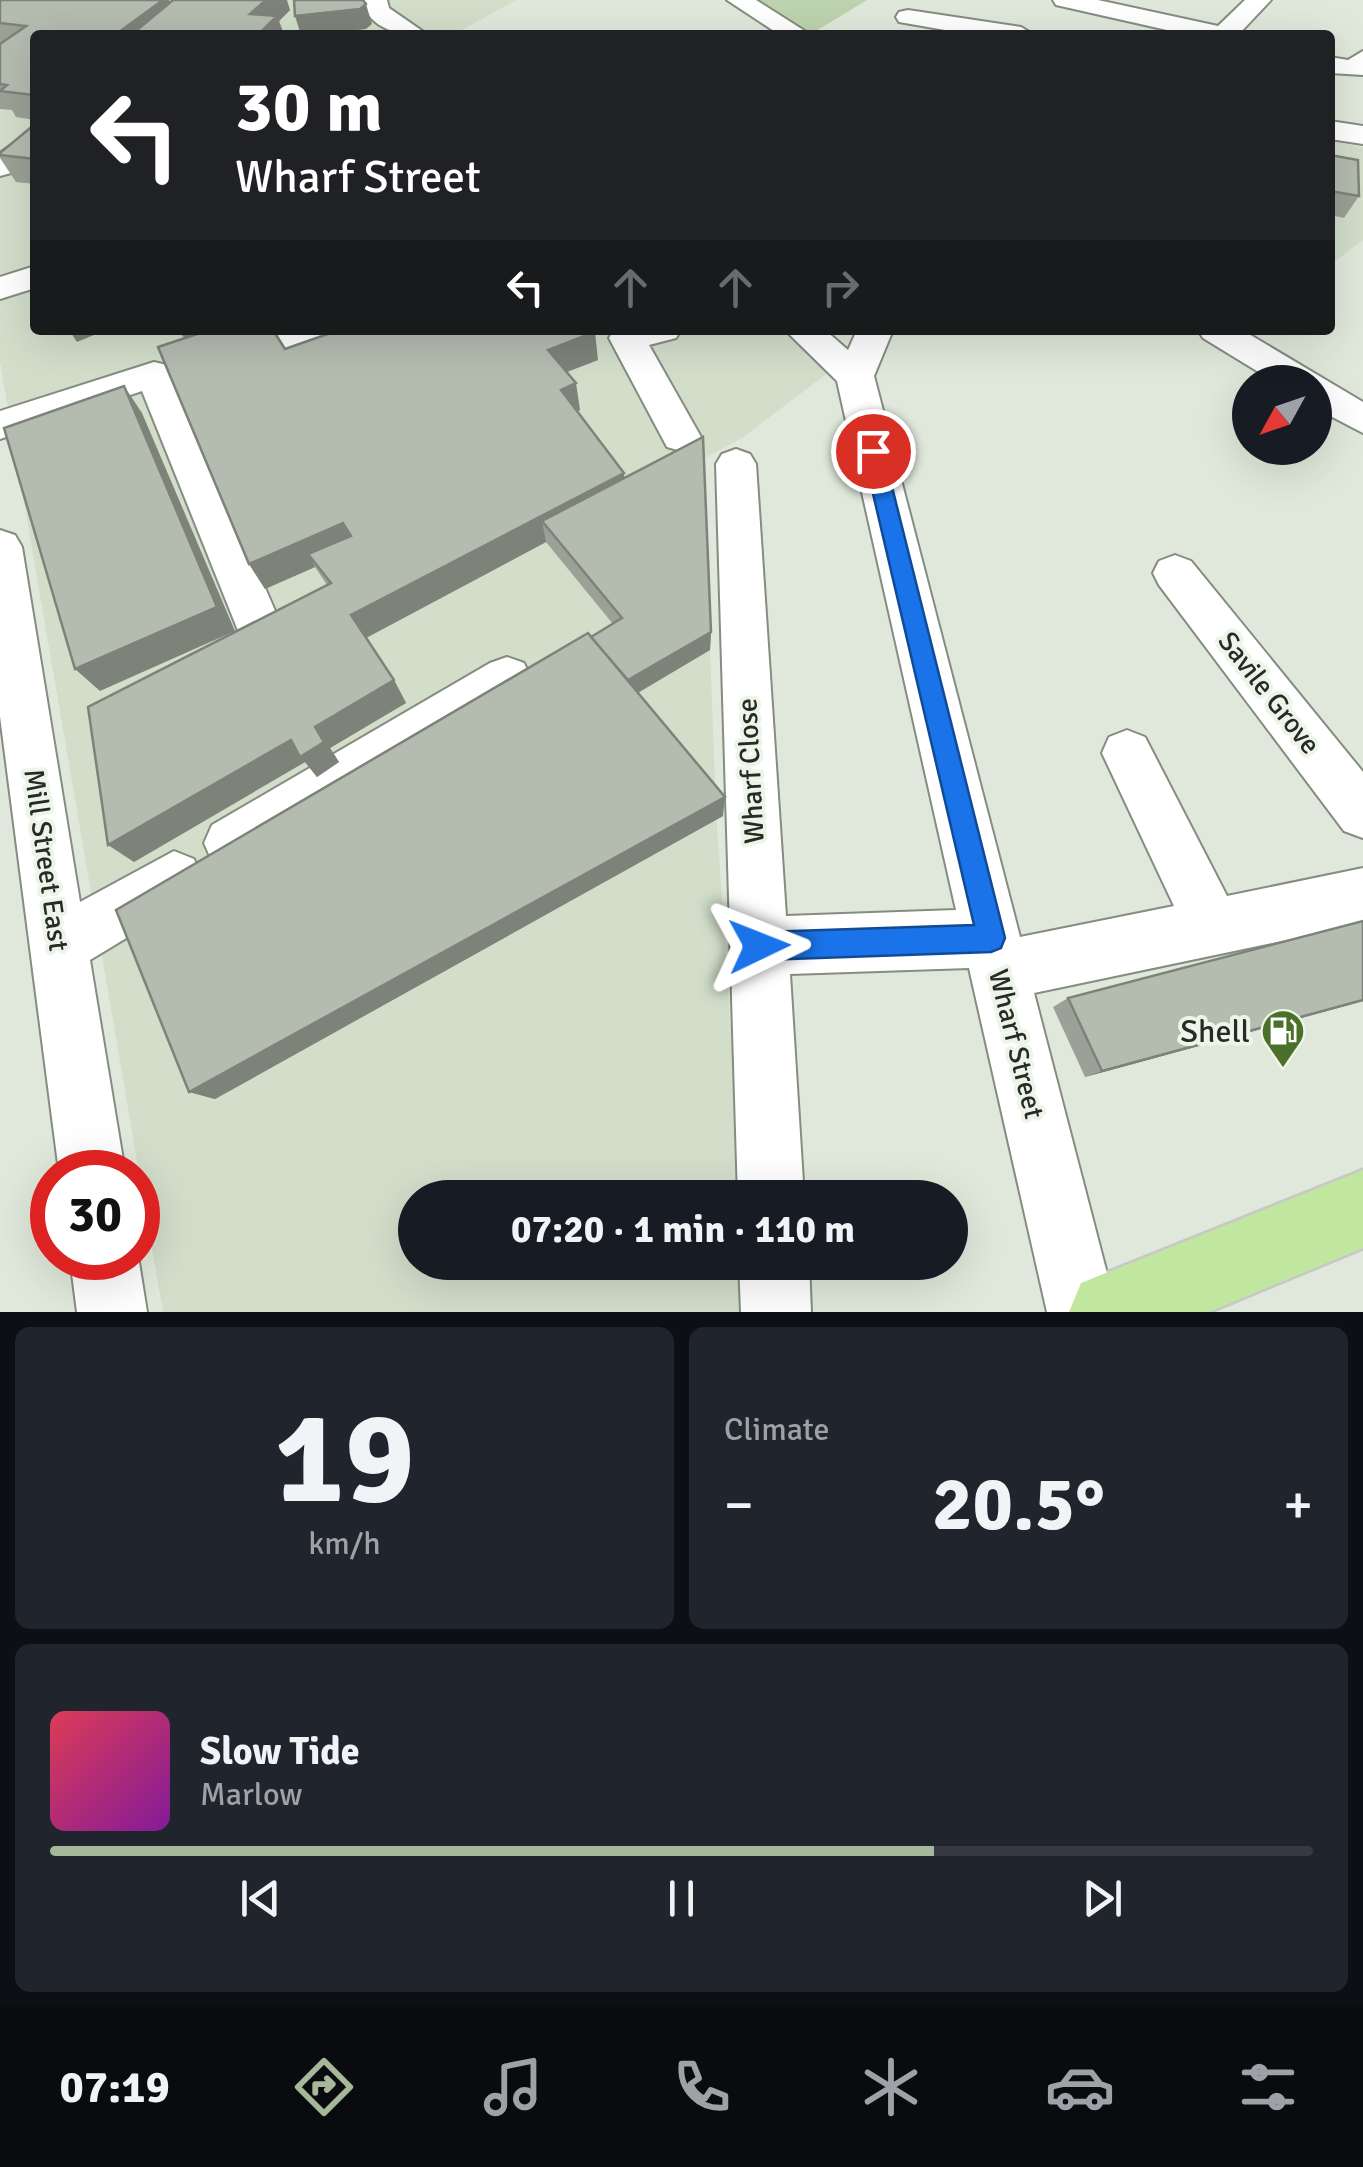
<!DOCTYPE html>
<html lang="en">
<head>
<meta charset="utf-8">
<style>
	body { margin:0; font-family:Signika,sans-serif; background:#20242c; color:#f1f3f6; height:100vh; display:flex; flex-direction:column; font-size:38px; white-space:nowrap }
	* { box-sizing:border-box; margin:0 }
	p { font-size:32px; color:#9ea1a6 }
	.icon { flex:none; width:55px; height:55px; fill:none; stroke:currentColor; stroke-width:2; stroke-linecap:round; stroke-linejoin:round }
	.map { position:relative; height:1312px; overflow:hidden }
	.sheet { display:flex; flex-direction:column; gap:15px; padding:15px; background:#0d0f14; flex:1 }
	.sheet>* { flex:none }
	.guide { position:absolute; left:30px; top:30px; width:1305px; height:305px; border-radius:10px; box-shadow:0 10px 40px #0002; background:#202124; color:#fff; overflow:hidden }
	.needle { width:65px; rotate:230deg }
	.buttons { position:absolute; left:1232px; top:365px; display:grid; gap:20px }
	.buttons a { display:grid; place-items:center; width:100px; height:100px; border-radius:50%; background:#171b24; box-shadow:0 10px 40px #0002; font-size:50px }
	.speed { position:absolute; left:30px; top:1150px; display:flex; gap:20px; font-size:50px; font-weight:700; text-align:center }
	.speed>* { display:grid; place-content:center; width:130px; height:130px; border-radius:50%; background:#171b24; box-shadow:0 10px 40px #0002; line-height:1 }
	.speed .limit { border:15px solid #d22; background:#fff; color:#111 }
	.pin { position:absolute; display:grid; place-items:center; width:85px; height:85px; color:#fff; margin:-42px; border:5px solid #fff; border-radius:50%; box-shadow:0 2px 10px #0007 }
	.me { position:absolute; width:110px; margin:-55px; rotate:88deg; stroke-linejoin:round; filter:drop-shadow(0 0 8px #0008) }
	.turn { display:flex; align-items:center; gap:35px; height:210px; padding:0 40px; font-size:45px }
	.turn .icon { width:130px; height:130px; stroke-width:2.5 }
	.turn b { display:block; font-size:70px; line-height:85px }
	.lanes { display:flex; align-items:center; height:95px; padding:0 40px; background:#0003; justify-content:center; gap:50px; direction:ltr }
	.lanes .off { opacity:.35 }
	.big { font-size:75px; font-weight:800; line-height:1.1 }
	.sheet .tile { flex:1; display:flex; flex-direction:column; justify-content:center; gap:15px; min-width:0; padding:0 35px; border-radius:15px; background:#20242c }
	.sheet .dial { align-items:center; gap:0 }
	.dial b { font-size:130px; line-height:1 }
	.song { display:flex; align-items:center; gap:30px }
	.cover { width:120px; height:120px; border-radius:15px; background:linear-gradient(135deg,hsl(350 70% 55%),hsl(290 70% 35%)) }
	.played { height:10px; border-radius:5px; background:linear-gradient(90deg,#a6b89a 70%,#363941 70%) }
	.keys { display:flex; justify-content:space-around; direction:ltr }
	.heat { display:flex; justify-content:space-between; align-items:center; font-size:55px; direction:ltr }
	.sheet .tiles { flex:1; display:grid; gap:15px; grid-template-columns:1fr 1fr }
	.tile:last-child { grid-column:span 2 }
	.trip { position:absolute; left:398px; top:1180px; width:570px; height:100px; border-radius:50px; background:#171b24; box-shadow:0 10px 40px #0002; font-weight:800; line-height:100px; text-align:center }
	.dock { display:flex; height:160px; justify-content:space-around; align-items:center; background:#090b0e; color:#9ea1a6 }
	.dock .icon { width:70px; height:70px }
	.dock .selected { color:#a6b89a }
	.dock b { font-size:45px; color:#f1f3f6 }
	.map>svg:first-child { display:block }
</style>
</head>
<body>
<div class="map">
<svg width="1363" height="1312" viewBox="0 0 1363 1312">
	<rect width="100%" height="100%" fill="#e0e8db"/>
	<path fill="#d2ddca" d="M0,0H516L453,35H35V330H783L833,369L742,438L703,459L716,811L742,1197L415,1198V1262L746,1263L750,1312H163L0,362Z
		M1330,141L1363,147V240L1330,265Z"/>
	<path fill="#bdd2ae" d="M752,0H867L811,34Z"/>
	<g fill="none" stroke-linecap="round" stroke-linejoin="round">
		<g stroke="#858c80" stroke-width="4">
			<path id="minor" d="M363,0H387L389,8L428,35C402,35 368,31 363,0Z
				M727,0H756L811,35H780Z
				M1053,0H1098L1218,26L1245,0H1271L1238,35H1189L1056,5Z
				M908,10L1021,27L1034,35H974L899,22L896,17L899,12Z
				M1363,51V75L1330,73V57L1348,60Z
				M1330,121L1363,126V144L1330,139Z
				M35,132V155L11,173L0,176V153L25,135Z
				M35,266V288L0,299V277Z
				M233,330H348L343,338L330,341C304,344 220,361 202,356L197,348L202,340Z
				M614,330H681L676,338L649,345L701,437L695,447L681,451L667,447L609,338Z
				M785,330H825L848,350L857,330H893L874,376L1020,937L1174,906L1102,753L1109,737L1127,730L1145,737L1227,896L1363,868V924L1034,993L1117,1312H1047L969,968L790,974L804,1198H738L716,464L722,454L736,449L750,454L756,464L786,916L956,910L837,381Z
				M1198,330H1242L1363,402V433L1315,408V382H1275L1203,338Z
				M154,362L167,365L173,374L285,634L279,648L262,653L245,648L142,391L0,439V411Z
				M0,530L15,535L22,547L80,902L174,851L194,859L202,878L194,897L90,960L125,1172H59L0,716Z
				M1175,555L1191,561L1363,772V838L1344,831L1159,585L1153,573L1159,561Z
				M507,657L524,663L531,678L524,693L250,861L231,869L212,861L204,843L212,825L490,663Z
				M138,1256L147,1312H77L70,1258Z
				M739,1262H809L811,1312H741Z"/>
		</g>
		<g stroke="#c7c8c6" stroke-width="5">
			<path id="major" d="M1363,1170V1248L1209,1312H1069L1081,1283Z"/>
		</g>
		<use href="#minor" fill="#fff" fill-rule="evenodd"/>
		<use href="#major" fill="#c0e6a0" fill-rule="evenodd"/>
	</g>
	<path fill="#9ba196" d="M2,0H169L170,3L290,10L279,21L284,35H35V120L16,117L12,110L0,109V1Z
		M35,124V184L16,182L0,158V153Z
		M1330,155L1359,196L1344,218L1330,215Z
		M177,330H273L285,349L598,360L567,372L580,410L577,412L624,479L711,632L710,650L638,693L723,816L215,1099L189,1092L591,637L613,624L546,542L366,638L394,680L406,703L330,748L339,762L317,777L305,762L134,862L327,585L315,567L265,589L249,564L184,338Z
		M1068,998L1363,1001L1085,1077L1053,1007Z"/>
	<path fill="#7e837a" d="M163,0H169L178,22L161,35H115Z
		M266,0H287L290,10L279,21L284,35H258L250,14Z
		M366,4L372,24L366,29L316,35H301L295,16Z
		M69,330H106L77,342Z
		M180,330H249L186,340Z
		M595,332L598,360L553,377L548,350Z
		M576,383L580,410L565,417L561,390Z
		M124,386L142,413L235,631L100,691L75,669Z
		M624,473L626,499L542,521L546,542L364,639L351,615Z
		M343,523L356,549L308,554L315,567L265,589L249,564Z
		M711,632L710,650L627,699L625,682Z
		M394,680L406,703L330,748L339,762L317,777L305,762L134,862L108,845Z
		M725,797L723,816L215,1099L189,1092Z
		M1363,1000V1001L1085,1077L1102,1071Z"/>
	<path fill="#b4bbaf" stroke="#7e837a" stroke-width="2.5" d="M2,0H163L115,35H35V93L33,95L0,91L7,85L0,84V44L26,26L0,23V1Z
		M173,0H266L250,14L277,16L258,35H131Z
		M294,0H363L366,4L360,9L295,16Z
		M35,124V159L0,155V153Z
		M1330,155L1358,160L1359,196L1330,191Z
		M209,330H273L285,349L339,330H593L595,332L548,350L576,383L561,390L624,473L351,615L394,680L315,727L324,742L300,757L291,740L108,845L88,707L331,583L308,554L351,536L343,523L249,564L158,347Z
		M124,386L217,607L75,669L4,428Z
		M703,437L711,632L628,680L591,637L622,618L542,521Z
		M588,633L725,797L189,1092L116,910Z
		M1363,921V1000L1102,1071L1068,998Z"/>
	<path fill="#1a73e8" stroke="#114b97" stroke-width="2.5" d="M873,444L883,451L1005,938L1001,948L991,952L759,960L749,956L745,946L749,936L759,932L974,925L863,451Z"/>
	<defs>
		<g id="fuel-pin" transform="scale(2.25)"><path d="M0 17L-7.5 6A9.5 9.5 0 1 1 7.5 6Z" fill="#4b702a" stroke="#edf5e8"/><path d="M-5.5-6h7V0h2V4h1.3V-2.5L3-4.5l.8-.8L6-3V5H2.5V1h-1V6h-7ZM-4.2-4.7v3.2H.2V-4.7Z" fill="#fff"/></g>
	</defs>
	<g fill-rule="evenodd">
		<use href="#fuel-pin" x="1283" y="1031"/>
	</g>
	<g text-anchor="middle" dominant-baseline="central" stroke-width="8" stroke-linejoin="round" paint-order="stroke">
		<g font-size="28" fill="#272a25" stroke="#edf5e8">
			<text transform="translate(1269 693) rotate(52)">Savile Grove</text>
			<text transform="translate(751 771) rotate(-93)">Wharf Close</text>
			<text transform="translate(46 860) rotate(82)">Mill Street East</text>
			<text transform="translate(1016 1044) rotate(76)">Wharf Street</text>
		</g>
		<g font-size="32" fill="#272a25" stroke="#edf5e8" text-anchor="end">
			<text x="1250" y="1031">Shell</text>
		</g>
	</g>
</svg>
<div class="buttons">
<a><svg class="needle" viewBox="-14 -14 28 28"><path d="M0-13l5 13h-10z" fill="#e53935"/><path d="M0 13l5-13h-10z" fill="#9ea1a6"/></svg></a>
</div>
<div class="speed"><div class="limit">30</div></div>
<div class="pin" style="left:873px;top:451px;background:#d93025"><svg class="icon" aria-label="arrive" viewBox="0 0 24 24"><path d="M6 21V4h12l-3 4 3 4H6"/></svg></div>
<svg class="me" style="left:759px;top:946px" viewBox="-20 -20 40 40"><path d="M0-17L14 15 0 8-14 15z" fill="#1a73e8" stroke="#fff" stroke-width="4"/></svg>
<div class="trip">07:20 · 1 min · 110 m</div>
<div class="guide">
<div class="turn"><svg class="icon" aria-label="left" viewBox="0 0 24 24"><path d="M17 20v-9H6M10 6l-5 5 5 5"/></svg><div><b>30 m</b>Wharf Street</div></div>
<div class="lanes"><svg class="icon" aria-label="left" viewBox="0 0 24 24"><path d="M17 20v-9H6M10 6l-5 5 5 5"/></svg><svg class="icon off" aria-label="ahead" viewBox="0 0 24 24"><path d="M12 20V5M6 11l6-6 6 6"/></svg><svg class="icon off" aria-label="ahead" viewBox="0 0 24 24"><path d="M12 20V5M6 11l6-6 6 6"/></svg><svg class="icon off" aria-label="right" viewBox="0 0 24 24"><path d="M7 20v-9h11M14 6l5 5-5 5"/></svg></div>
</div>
</div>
<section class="sheet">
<div class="tiles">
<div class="tile dial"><b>19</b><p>km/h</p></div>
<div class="tile"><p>Climate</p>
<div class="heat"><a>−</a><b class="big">20.5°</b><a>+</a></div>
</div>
<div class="tile">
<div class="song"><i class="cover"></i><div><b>Slow Tide</b><p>Marlow</p></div></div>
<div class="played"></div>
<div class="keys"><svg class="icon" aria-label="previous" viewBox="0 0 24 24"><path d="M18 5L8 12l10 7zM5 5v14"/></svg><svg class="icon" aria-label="pause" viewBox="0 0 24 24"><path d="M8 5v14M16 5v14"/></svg><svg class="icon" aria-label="next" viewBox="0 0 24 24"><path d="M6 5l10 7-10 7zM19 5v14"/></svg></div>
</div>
</div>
</section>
<nav class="dock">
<b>07:19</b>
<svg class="icon selected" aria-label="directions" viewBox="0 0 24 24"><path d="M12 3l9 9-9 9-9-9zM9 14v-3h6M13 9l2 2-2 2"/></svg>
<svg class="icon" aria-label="music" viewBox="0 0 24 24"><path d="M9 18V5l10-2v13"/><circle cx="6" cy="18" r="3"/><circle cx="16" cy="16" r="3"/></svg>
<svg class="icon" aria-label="phone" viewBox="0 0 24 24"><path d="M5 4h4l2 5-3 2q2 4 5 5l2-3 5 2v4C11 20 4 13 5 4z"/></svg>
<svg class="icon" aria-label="climate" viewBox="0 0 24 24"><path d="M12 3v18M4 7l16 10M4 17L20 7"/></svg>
<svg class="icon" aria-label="car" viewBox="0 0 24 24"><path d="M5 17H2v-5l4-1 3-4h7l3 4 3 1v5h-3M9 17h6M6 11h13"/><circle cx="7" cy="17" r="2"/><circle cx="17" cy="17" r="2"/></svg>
<svg class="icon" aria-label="filters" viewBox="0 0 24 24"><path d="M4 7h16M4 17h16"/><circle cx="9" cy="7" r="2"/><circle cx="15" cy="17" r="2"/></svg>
</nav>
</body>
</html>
